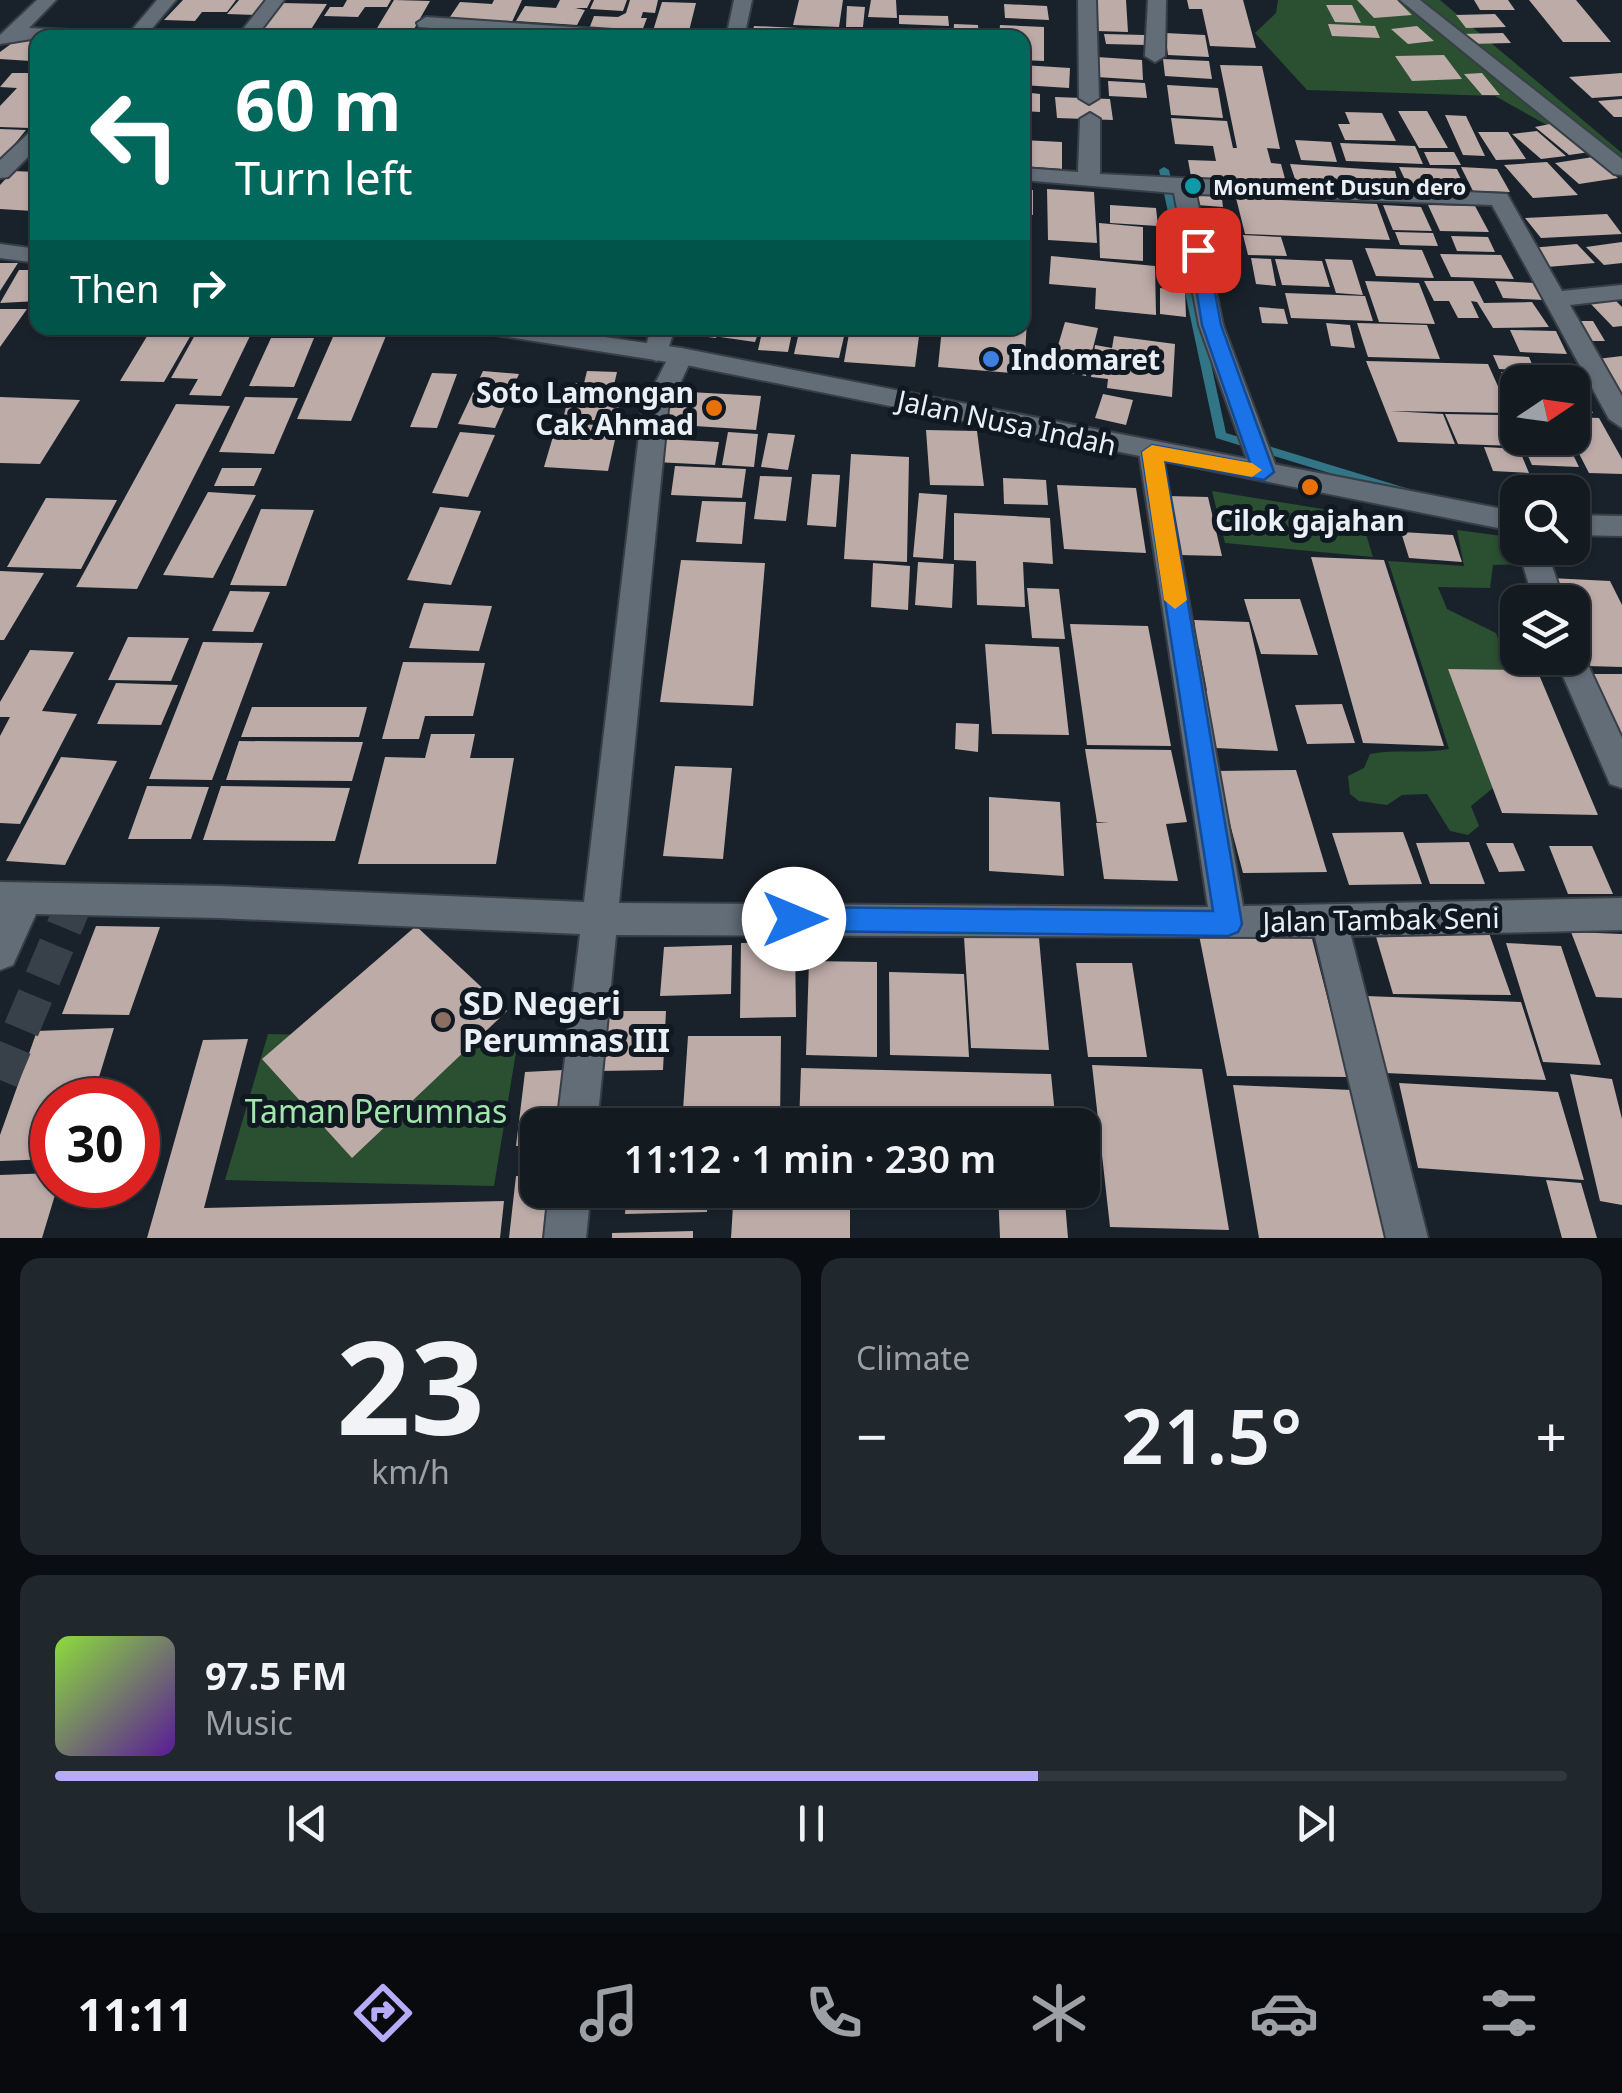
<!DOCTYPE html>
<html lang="en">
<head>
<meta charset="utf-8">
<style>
	body { margin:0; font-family:"Noto Sans",sans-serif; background:#20272d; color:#f1f3f6; height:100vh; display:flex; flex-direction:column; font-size:38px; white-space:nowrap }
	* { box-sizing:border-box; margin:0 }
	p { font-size:32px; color:#9da1a5 }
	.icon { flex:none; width:55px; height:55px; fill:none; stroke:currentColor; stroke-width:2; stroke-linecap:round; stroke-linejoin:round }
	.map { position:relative; height:1238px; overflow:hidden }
	.side { display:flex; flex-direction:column; gap:20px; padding:20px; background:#0a0e12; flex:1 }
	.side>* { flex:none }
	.banner { position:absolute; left:30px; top:30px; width:1000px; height:305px; border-radius:20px; box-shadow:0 2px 8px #0004,0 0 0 2px #32383e; background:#00695c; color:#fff; overflow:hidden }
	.needle { width:65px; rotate:77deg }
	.controls { position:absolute; left:1500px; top:365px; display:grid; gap:20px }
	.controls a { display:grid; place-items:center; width:90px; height:90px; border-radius:20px; background:#131a20; box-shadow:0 2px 8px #0004,0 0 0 2px #32383e; font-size:50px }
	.speed { position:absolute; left:30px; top:1078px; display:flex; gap:20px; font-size:50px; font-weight:700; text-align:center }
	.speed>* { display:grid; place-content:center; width:130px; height:130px; border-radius:50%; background:#131a20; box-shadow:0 2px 8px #0004,0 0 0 2px #32383e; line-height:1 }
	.speed .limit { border:15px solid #d22; background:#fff; color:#111 }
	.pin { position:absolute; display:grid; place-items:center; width:85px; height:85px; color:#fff; margin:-42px; border-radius:20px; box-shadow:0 5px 15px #0006 }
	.me { position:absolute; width:110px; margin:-55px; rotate:90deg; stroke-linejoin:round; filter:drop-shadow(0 0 8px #0008) }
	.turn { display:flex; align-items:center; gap:35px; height:210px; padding:0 40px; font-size:45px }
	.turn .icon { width:130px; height:130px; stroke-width:2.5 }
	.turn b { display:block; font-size:70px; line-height:85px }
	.then { display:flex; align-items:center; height:95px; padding:0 40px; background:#0003; gap:20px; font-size:38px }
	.big { font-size:75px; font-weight:600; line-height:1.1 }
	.side .widget { flex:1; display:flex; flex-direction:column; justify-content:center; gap:15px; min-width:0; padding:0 35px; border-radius:20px; background:#20272d }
	.side .dial { align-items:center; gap:0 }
	.dial b { font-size:130px; line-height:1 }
	.song { display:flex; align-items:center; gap:30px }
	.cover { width:120px; height:120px; border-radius:15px; background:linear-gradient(135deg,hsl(90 70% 55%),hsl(270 70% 35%)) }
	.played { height:10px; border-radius:5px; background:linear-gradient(90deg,#b7abf8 65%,#32383e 65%) }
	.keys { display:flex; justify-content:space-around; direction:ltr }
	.heat { display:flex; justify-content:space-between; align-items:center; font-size:55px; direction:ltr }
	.side .tiles { flex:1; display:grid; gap:20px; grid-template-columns:1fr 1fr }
	.widget:last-child { grid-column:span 2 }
	.trip { position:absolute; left:520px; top:1108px; width:580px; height:100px; border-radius:20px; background:#131a20; box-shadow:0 2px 8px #0004,0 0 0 2px #32383e; font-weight:600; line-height:100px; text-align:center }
	.tab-bar { display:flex; height:160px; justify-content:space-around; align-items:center; background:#080a0d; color:#9da1a5 }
	.tab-bar .icon { width:70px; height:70px }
	.tab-bar .current { color:#b7abf8 }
	.tab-bar b { font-size:45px; color:#f1f3f6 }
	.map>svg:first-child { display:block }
</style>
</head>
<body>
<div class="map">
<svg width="1622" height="1238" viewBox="0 0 1622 1238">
	<rect width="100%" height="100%" fill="#19222b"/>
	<path fill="#2a4f31" d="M1278,0H1440L1622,153V167L1495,96L1307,90L1255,33L1276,13Z
		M1212,491L1360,515L1373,557L1225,543Z
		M1457,530L1517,538L1518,548H1530L1529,564L1493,565L1490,588L1438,587L1447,609L1496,633L1509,670L1449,669L1493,788L1471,806L1479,826L1468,835L1450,831L1427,794L1402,795L1387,805L1359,801L1350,794L1348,776L1364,768L1370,754C1396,749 1422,754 1449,749L1388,561L1464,566Z
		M268,1034L518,1040L494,1186L225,1180Z"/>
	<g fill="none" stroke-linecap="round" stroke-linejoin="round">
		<path fill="#317587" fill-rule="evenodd" d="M1164,167L1169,170L1226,433L1409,489L1411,492L1409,495H1401L1216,438L1159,170Z"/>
	</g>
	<path fill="#bdaba8" d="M183,0H236L227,12H202L195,21L164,20Z
		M239,0H268L256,15L227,14Z
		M347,0H391L387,7H365L358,17L324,16L330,7H343Z
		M394,0L430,1L409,38H371Z
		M494,0H522L511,24L448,20L460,2L492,4Z
		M560,0H591L587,8H575L585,10L577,25L516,21L525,6L556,8Z
		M594,0H627L623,11L590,9Z
		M630,0H658L655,13L643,12L641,18H647L642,31L589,29L594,16L618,17L626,13Z
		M799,0H843L839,27L793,25Z
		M871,0H896L897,18L868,17Z
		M1096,0H1126L1128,32L1097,31Z
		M1187,0H1243L1256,48L1210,46L1202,9H1189Z
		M1357,0H1397L1412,15L1374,18Z
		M1474,0H1508L1515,10H1480Z
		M1529,0H1576L1611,42H1563Z
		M662,2L696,3L688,35L652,34Z
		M281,3L327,4L310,31L263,30Z
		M1004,4L1047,6L1049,20L1005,18Z
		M1326,5H1352L1361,23L1335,22Z
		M847,6L865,7L863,27H846Z
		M1495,14L1506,27L1466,28L1456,15Z
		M899,15L948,16L949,26L899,24Z
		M954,24L978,25L979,38H953Z
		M1328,24L1375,26L1380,38L1332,36Z
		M1000,25L1044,27V61L1022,60V38H999Z
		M754,26L840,30L857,31L856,38H751Z
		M1417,26L1434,41L1408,44L1391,29Z
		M1165,33L1205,35L1209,57L1168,55Z
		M1503,33L1511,43L1468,44L1461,34Z
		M1104,34L1145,35L1147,45L1106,44Z
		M19,38L38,39V55L31,61L0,59V52Z
		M1444,55L1462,79L1412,81L1395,56Z
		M1097,57L1142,60L1143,80L1097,77Z
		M1163,59L1209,61L1212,79L1165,76Z
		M38,64V119L30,128L0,127V106L17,88L0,87L12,73H29Z
		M1022,65L1070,68L1069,88L1022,85Z
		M1220,65L1262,66L1280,149L1267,148L1271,163L1281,164L1287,186L1192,182L1188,160L1216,161L1213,146L1175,144L1171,118L1227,121L1233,148H1237Z
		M1482,73L1500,95H1482L1464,74Z
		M1622,73V96L1592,98L1569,77Z
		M1108,81L1145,83L1147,98L1109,96Z
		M1167,85L1218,88L1223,118L1171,115Z
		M1022,92L1040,94V112L1022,111Z
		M1055,97L1110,99L1113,120L1057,118Z
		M1622,99V117H1614L1598,101Z
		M1398,111H1427L1448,148H1419Z
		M1345,112L1382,113L1396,141L1345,140L1338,124H1350Z
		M1445,115L1466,116L1485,156L1463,155Z
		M1555,123L1590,152L1569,155L1535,127Z
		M0,129L26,130L0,162Z
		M1537,131L1566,156L1541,159L1512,134Z
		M1478,132H1508L1526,159L1496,160Z
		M1022,140L1062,142V169L1022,166Z
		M1295,140L1331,142L1337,162L1301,160Z
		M1340,143L1415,146L1423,164L1346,161Z
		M1424,152H1454L1461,165H1430Z
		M1593,157L1618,178L1579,184L1555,163Z
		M1547,162L1578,195L1533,198L1504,165Z
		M1290,164L1395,171L1401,195L1299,191Z
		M1399,167L1456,169L1467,192L1410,190Z
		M1461,167L1497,169L1510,192L1473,191Z
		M13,171L38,172V205L33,211L0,209V185Z
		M1022,189L1033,190V215L1022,214Z
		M1047,189L1094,192L1097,243L1048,240Z
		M1194,189L1221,191L1223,207L1197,205Z
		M1236,198L1377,204L1390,240L1245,234Z
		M1110,205L1156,208L1158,226L1110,223Z
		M1383,205L1421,207L1432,231L1393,230Z
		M1428,205L1475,206L1489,232L1440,231Z
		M1195,208L1227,210L1230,234L1198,232Z
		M1607,214L1622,234L1541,238L1525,218Z
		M1099,223L1143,227V261L1100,258Z
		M1395,232L1433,233L1438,246L1400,245Z
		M1243,235L1281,237L1287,256L1248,255Z
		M1451,236L1488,237L1495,252L1457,251Z
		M1622,242V263L1604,265L1586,247Z
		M1577,244L1595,263L1547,267L1530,248Z
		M1365,248L1422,250L1434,278L1376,276Z
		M1204,254L1238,256L1241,269L1206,267Z
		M1440,254L1501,255L1514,279L1451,277Z
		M1051,256L1155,266L1156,315L1095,309L1096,288L1049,284Z
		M1251,258L1271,259L1276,286L1256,284Z
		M1275,259L1322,261L1330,287L1282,285Z
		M1325,259L1352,260L1363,295L1336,293Z
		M0,263H18L0,291Z
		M19,270H38V301L0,303Z
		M1365,281L1419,283L1435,324L1379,322Z
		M1424,281H1473L1484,303L1532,302L1549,327L1493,328L1477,302L1471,301L1479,318H1458L1449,301H1434Z
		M1495,281L1535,283L1543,300L1503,298Z
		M1160,288L1185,291L1186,317L1160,314Z
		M1285,293L1365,296L1373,321L1291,318Z
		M1614,299L1622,307V326L1613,327L1589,302Z
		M1259,307L1284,309L1288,324L1262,323Z
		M0,309H27L0,347Z
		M1022,319H1027L1024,374L938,367L942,328H1022Z
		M1578,321H1593L1605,341H1589Z
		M1065,322L1098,328L1086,376L1051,369Z
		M1326,323L1350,325L1355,348L1331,346Z
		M1357,323L1427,325L1440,359L1368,357Z
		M152,328H195L164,382L120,381Z
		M669,328H720L716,338L667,332Z
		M724,328H760L755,342L720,337Z
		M763,328H793L788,352L758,350Z
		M800,328H846L839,358L794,354Z
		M850,328H920L915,367L844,362Z
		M336,330L388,331L351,421L297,419Z
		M1510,330L1556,331L1567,354L1520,352Z
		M195,335L250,336L221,396L189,395L198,379L171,378Z
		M1114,336L1175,344L1172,397L1107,388L1108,379L1091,377L1095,345L1112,348Z
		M271,338H314L294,387L249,386Z
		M1493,355L1529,357L1535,371L1499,369Z
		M1622,356V395L1589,360Z
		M1366,361L1488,364L1510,413L1390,411L1443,414L1455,444L1398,442Z
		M483,371L519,374L495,428L458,424Z
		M587,371L617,372L614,385L624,386L615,421L563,419L572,383H584Z
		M1501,372L1571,373L1593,413H1572V382H1518V405Z
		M432,373L457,374L437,428L410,427Z
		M672,391L761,396L756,430L664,424Z
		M1103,394L1133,400L1126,425L1095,418Z
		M0,397L80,400L40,464L0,463Z
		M245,397L298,398L274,454L219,452Z
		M176,404L230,406L137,589L76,587Z
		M1445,414L1501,415L1516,446L1458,444Z
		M1572,417L1599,418L1622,459V474L1589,473L1571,438Z
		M557,423L618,426L608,471L544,467Z
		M926,430L977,431L984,486L930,485Z
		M460,432L495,435L468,497L432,493Z
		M728,432L758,434L754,467L722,465Z
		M768,433L795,435L788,470L761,467Z
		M1520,438H1565L1579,467L1532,465Z
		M661,439L719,442L715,465L655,462Z
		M1484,447L1519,449L1529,473L1493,471Z
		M851,454L909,457L907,562L844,559Z
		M675,466L746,469L742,498L671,495Z
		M222,468H262L254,486H214Z
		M812,474L840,475L836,527L807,525Z
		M760,476L792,477L786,521L754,519Z
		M1003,478L1046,480L1048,505L1004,504Z
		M1057,485L1136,488L1146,553L1064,549Z
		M208,492L256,495L213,578L163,575Z
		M919,493L947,495L943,559L913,557Z
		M1167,496L1208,497L1222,556L1179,555Z
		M46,498L117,500L81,569L7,567Z
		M702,501L746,502L742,544L696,542Z
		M440,507L481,511L451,585L407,580Z
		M261,509L314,510L286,586L230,585Z
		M954,513L1050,518L1053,564L1023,562L1025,607L977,605L976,561L954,560Z
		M1401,532L1453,535L1462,562L1409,558Z
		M1311,557L1384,560L1444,746L1363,743Z
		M681,560L765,563L753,706L660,702Z
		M918,562L954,564L952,608L915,605Z
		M873,563L910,566L908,610L871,607Z
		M0,571L44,573L4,640H0Z
		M1550,578L1610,581L1622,605V667L1587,666L1572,631V602H1560Z
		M1027,588L1059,589L1065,639L1032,638Z
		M230,591L270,592L253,632L212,631Z
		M1244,599H1300L1318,655L1261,654Z
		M424,603L492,606L479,651L409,648Z
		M1194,620L1249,622L1278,751L1216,748L1211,721H1199L1193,691H1207L1199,648L1189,647L1185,624L1195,625Z
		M1070,624L1148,626L1171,746L1087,745Z
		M128,637L189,638L171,681L108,680Z
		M203,642L263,643L212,780L149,779Z
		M985,644L1059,647L1069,735L992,734Z
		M30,650L74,652L42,711L77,714L20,824L0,823V736L10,717H0V702Z
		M403,662L485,663L473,716H425L419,739H382Z
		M1448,669L1537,670L1598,815L1502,813Z
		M1586,674H1622V745Z
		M116,683L178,685L161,725L97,724Z
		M1342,704L1355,743L1307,744L1295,705Z
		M252,707H367L359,737H241Z
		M956,723L979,724L978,752L955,749Z
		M431,734H475L470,758H514L496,864H358L385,757L425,758Z
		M239,741L363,742L352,781L226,780Z
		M1085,749L1171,750L1187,822L1166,824L1178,881L1104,879L1096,823L1109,822H1097Z
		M61,757L117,761L65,865L6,861Z
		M675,766L732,768L723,859L663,856Z
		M1296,770L1327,872L1243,873L1216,771Z
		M147,786L209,787L191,839H128Z
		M221,786L350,788L335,841L203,840Z
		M989,797L1060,802L1064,876L989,871Z
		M1403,832L1422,884L1349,885L1332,833Z
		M1469,842L1485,884H1430L1416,843Z
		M1486,843H1513L1525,871L1499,872Z
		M1549,846H1592L1613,894H1568Z
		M96,926L160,927L129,1015L62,1014Z
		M416,926L507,1011L352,1158L262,1059Z
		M1198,930L1310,931L1348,1077L1227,1076Z
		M1374,930H1488L1511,995L1393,994Z
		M1571,932L1622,934V998L1596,997Z
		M964,937L1039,938L1049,1050L971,1048Z
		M795,942L796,1017L740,1018L741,943Z
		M1506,943L1561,946L1601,1065L1543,1062Z
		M732,945L731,994L660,996L664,947Z
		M809,961L877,962V1057L806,1055Z
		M1076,963H1132L1147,1057H1088Z
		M889,972L964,974L969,1057L890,1055Z
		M1366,996L1521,1002L1546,1080L1385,1073Z
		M603,1011H666L663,1070L597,1071Z
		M114,1028L92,1100H52V1159L0,1161V1135L37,1031Z
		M688,1036H781L780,1125H682Z
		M248,1039L204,1208L504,1201L500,1238H147L203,1040Z
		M1092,1065L1202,1069L1229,1230L1110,1227Z
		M801,1068L1051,1074L1056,1125H799Z
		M564,1070L559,1125H538V1146H516L525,1072Z
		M1570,1074L1612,1079L1622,1119V1205L1600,1201Z
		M1399,1083L1558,1092L1584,1180L1418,1168Z
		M1233,1085L1352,1090L1387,1238H1259Z
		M52,1173V1185H58L42,1238H0V1175Z
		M516,1176H538V1190H547L543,1238H509Z
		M1546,1180L1581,1183L1597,1238H1562Z
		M627,1190H708L707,1212L625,1214Z
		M734,1190H850V1238H731Z
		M998,1190H1064L1068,1238H1000Z
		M693,1231V1238H612V1233Z"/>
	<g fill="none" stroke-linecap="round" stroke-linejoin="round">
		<path stroke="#384149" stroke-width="36" stroke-dasharray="36 19" stroke-linecap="butt" d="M0,1080L76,899"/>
		<g stroke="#373e46" stroke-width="4">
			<path id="street" d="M37,0H56L29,28L112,32L121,38H38L0,44V35Z
				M157,0H176L144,38H125Z
				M266,0H284L255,38H236Z
				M734,0H752L744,38H726Z
				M1078,0H1096L1099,98L1089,104L1079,98Z
				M1148,0H1166L1165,56L1155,62L1145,56Z
				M1400,0H1420L1622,159V175L1614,174Z
				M426,17L642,32L651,38H554L419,27L417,23Z
				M1090,113L1100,119V174L1507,194L1562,291L1622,285V299L1570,305L1622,396V428L1609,419L1492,205L1196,194L1223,325L1278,472L1274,479H1254L1199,325L1174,193L1022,180V168L1078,172L1080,119Z
				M38,129V147L8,177L0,178V160L31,131Z
				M651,328H675L665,358L656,361L644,353Z
				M681,348L693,356L668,409L619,903L1208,907L1139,452L1143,446H1161L1243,906L1622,898V930L1351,936L1428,1238H1386L1315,937L616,935L597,1125H557L580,934L219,918L36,914L13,965L0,970V882L219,886L584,902L642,409L669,356Z
				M1518,548H1546L1564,602H1534Z
				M1572,647L1581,650L1622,738V788L1610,784L1555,658H1572Z
				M549,1190H591L586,1238H544Z"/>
		</g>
		<g stroke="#373e46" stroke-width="4">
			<path id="secondary" d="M0,244L38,249V263L0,258Z
				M483,328H542L681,348L1518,512V532L681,364L495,335Z
				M1572,515L1622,516V536L1572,535Z"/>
		</g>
		<use href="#street" fill="#626d78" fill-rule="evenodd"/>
		<use href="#secondary" fill="#626d78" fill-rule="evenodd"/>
	</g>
	<path fill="#1a73e8" stroke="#114b97" stroke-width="2.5" d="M1198,245L1207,250L1221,325L1274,472L1264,480L1164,461L1242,924L1238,932L1228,936L794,931L784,928L780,919L784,911L794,907L1213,911L1142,452L1152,445L1250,463L1202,325L1190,250Z"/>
	<path fill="#f59e0b" d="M1152,445L1252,463L1262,470L1252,477L1164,461L1187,600L1175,609L1164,600L1142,452Z"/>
	<circle fill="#0f9aa8" stroke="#101922" stroke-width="4" cx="1193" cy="186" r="10"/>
	<circle fill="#3f7fe0" stroke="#101922" stroke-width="4" cx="991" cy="359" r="10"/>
	<g fill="#e8710a" stroke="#101922" stroke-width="4">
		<circle cx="714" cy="408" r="10"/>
		<circle cx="1310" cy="487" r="10"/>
	</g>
	<circle fill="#8d6e63" stroke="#101922" stroke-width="4" cx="443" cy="1020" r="10"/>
	<g text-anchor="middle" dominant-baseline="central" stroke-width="10" stroke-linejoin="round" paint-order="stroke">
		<g font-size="22" font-weight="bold" fill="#eaf0f6" stroke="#101922" text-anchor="start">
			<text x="1213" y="186">Monument Dusun dero</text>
		</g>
		<g font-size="28" font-weight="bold" fill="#eaf0f6" stroke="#101922" text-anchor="start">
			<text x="1011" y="359">Indomaret</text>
			<text x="694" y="392" text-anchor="end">Soto Lamongan<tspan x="694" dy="32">Cak Ahmad</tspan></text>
			<text x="1310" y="520" text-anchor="middle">Cilok gajahan</text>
		</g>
		<g font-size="28" fill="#eaf0f6" stroke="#101922">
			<text transform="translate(1007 422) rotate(12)">Jalan Nusa Indah</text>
			<text transform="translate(1381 919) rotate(-1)">Jalan Tambak Seni</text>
		</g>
		<g font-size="32" font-weight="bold" fill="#eaf0f6" stroke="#101922" text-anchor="start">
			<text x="463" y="1002">SD Negeri<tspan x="463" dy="37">Perumnas III</tspan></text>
		</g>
		<g font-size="32" fill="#a3e6ad" stroke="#101922">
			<text x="376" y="1110">Taman Perumnas</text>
		</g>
	</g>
</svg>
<div class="controls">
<a><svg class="needle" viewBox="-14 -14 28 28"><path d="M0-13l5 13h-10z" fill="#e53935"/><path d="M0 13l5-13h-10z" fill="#9da1a5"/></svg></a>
<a><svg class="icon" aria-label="search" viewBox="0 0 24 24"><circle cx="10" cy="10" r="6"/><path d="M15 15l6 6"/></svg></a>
<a><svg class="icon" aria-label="layers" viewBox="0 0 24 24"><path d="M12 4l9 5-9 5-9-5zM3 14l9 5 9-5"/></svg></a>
</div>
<div class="speed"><div class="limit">30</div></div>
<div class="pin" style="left:1198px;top:250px;background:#d93025"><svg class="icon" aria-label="arrive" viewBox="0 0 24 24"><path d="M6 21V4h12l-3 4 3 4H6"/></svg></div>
<svg class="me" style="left:794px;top:919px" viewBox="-20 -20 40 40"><circle r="19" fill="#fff"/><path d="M0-13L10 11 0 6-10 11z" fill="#1a73e8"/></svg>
<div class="trip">11:12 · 1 min · 230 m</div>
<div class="banner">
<div class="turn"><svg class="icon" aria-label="left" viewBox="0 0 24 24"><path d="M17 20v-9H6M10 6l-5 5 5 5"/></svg><div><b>60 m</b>Turn left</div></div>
<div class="then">Then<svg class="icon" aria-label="right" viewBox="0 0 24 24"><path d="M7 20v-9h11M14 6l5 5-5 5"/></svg></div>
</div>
</div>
<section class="side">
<div class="tiles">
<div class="widget dial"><b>23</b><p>km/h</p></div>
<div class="widget"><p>Climate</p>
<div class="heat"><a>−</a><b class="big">21.5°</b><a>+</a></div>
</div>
<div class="widget">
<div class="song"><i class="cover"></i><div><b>97.5 FM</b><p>Music</p></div></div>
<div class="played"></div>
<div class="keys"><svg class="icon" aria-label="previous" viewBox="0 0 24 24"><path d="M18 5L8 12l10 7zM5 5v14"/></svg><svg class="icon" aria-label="pause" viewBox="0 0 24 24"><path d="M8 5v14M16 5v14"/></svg><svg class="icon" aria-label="next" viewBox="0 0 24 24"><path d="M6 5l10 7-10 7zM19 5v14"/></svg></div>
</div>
</div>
</section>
<nav class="tab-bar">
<b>11:11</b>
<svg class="icon current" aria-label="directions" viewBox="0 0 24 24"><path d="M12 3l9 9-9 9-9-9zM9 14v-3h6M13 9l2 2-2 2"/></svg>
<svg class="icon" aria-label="music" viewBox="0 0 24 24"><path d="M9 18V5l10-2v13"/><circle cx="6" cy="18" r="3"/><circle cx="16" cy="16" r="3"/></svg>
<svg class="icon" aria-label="phone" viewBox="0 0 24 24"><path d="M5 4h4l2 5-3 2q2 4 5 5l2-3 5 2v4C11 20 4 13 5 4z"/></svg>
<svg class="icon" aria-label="climate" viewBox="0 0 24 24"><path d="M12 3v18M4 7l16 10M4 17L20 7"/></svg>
<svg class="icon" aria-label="car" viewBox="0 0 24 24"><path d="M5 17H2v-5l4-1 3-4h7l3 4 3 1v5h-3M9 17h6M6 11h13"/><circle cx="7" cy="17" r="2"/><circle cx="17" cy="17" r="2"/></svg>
<svg class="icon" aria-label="filters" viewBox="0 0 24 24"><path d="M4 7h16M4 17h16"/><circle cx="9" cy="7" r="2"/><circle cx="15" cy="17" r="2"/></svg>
</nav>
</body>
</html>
